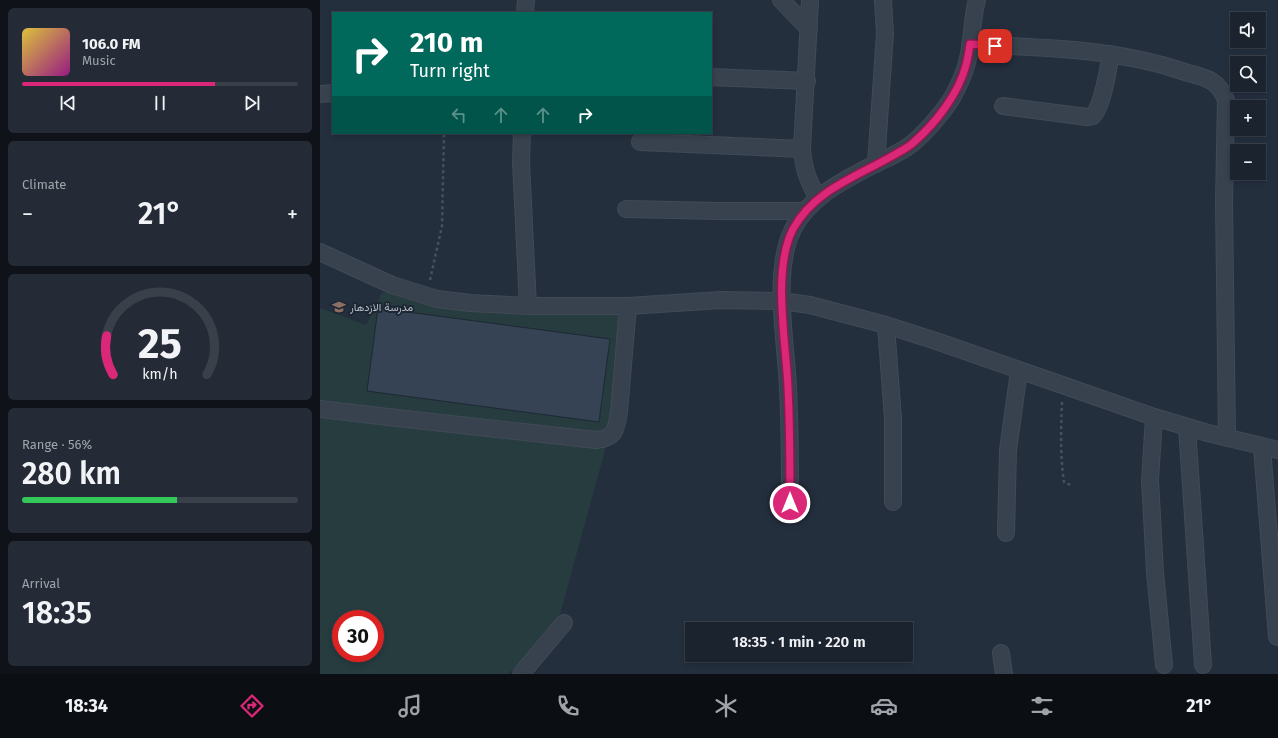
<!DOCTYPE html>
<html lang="en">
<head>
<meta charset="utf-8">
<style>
	body { margin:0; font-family:"Fira Sans",Vazirmatn,sans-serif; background:#242b36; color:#f1f3f6; height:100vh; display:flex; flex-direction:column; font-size:15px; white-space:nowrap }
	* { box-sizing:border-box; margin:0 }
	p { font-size:13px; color:#a0a4aa }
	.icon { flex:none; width:22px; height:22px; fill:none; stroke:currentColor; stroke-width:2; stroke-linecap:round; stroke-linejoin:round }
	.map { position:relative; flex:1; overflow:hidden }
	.details { display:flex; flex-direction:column; gap:8px; padding:8px; background:#0f1319; width:320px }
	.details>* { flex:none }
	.hud { position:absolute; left:12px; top:12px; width:380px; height:122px; border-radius:0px; box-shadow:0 2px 6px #0003,0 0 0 1px #39404a; background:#00695c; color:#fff; overflow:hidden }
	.controls { position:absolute; left:910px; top:12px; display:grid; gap:8px }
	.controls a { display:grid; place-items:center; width:36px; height:36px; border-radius:0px; background:#1b232e; box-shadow:0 2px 6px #0003,0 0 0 1px #39404a; font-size:20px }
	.speed { position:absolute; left:12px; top:610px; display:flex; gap:8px; font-size:20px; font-weight:700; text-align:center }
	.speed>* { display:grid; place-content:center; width:52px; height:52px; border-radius:50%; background:#1b232e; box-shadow:0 2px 6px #0003,0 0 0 1px #39404a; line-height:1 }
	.speed .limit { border:6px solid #d22; background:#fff; color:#111 }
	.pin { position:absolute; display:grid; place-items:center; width:34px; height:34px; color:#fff; margin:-17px; border-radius:8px; box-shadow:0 2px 6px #0006 }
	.me { position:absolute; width:44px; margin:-22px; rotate:0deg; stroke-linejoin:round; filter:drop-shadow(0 0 3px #0008) }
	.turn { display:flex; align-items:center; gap:14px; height:84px; padding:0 12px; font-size:18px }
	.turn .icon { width:52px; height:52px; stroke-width:2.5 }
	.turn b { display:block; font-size:28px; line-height:34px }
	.lanes { display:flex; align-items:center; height:38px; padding:0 12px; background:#0003; justify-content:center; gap:20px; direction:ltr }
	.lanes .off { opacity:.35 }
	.big { font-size:30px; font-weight:600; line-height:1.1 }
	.details .tile { flex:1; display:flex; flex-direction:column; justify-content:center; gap:6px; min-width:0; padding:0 14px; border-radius:6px; background:#242b36 }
	.details .dial { align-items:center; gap:0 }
	.dial svg { height:104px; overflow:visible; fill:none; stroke:#39404a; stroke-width:7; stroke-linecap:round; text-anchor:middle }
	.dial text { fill:#f1f3f6; stroke:none }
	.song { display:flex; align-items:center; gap:12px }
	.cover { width:48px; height:48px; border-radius:6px; background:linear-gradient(135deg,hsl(50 70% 55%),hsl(310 70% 35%)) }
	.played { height:4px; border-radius:2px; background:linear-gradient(90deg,#db2777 70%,#39404a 70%) }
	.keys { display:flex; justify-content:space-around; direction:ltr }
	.heat { display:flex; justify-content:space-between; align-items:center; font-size:22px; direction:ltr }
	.charge { height:6px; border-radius:3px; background:linear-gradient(90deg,#34c759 56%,#39404a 0) }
	.trip { position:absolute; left:365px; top:622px; width:228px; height:40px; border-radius:0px; background:#1b232e; box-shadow:0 2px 6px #0003,0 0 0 1px #39404a; font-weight:600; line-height:40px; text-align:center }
	.tabs { display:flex; height:64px; justify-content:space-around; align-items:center; background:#0b0e12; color:#a0a4aa }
	.tabs .icon { width:28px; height:28px }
	.tabs .on { color:#db2777 }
	.tabs b { font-size:18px; color:#f1f3f6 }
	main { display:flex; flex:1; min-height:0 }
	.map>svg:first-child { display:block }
</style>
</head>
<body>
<main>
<section class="details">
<div class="tile">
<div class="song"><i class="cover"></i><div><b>106.0 FM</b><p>Music</p></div></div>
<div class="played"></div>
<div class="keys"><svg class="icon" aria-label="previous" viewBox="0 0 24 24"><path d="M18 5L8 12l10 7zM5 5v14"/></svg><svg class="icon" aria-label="pause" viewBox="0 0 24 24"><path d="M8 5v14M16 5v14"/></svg><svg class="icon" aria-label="next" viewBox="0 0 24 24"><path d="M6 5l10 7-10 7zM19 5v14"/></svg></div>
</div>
<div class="tile"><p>Climate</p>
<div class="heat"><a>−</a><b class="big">21°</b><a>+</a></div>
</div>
<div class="tile dial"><svg viewBox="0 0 100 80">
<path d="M14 69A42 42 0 1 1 86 69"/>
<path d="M14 69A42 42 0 0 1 9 39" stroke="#db2777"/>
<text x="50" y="56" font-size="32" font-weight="700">25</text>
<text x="50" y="72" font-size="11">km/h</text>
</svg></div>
<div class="tile"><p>Range · 56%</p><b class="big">280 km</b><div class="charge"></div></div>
<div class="tile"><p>Arrival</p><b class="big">18:35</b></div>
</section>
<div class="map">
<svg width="958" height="674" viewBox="0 0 958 674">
	<rect width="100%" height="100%" fill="#242f3e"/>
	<path fill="#263c3f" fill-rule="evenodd" d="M62,292L184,309H311L287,443L236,629L188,674H0V308L46,325ZM21,619H55V653H21Z"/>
	<path fill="#364354" stroke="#1f2835" d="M58,308L290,339L279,422L47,391Z"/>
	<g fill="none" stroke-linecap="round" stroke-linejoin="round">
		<g stroke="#414a57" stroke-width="18">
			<path id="street" d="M461,0L489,29
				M490,0L482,149C484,171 488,180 498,199
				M205,13L206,0
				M650,44C723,48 796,48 865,72C874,75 887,77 894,83C900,87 903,93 906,100L904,201L907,438
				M391,77L487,81
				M0,94L13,93
				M683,106L767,117L773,116C783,105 788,69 791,54
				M202,133L201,162L208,306
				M320,142L482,149
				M556,164L565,33L563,0
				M306,209L399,211H484
				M0,252L72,285L117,299L150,303L208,306H308L401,300L461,301L490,305L566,325L619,342L834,417L888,433L958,450
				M566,325L573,419V502
				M0,409L68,417L276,440C296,438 296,429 299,412L308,306
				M834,417L830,480L835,572L844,665
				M867,427L883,665
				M942,447L957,637
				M470,503C470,464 470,426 468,388C466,341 452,271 473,229C490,196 526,179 557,163C570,157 584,151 594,142C606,132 626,109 633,96C638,87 643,76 646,66C653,44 651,22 657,0
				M686,533L688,450L699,371
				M681,653L684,674
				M201,674L244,623"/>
		</g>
		<path stroke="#3f5557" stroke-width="2.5" stroke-dasharray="3 3" stroke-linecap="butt" d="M110,280L122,226L124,133
			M742,402C741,429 740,455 744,482L753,486"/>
		<use href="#street" stroke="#38414e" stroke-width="16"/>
	</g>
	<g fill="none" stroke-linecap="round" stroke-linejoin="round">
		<g stroke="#8e194d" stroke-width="10">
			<path id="route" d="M470,503C470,464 470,426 468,388C466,342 452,270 473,229C494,190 538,176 574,155C581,151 589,147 594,142C616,123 639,93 646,65C648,58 649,51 650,44L675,46"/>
		</g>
		<use href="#route" stroke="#db2777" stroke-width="7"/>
	</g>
	<defs>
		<g id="school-bare" transform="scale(1.08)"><path d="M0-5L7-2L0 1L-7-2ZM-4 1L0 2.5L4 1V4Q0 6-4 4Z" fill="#8d6e63" stroke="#1d2633" stroke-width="2.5" paint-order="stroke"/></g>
	</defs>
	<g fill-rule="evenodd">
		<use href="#school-bare" x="19" y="307"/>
	</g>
	<g text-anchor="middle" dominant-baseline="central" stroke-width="4" stroke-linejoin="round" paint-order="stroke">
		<g font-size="11" fill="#b4bcc9" stroke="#1d2633" text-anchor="start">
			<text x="30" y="307">مدرسة الازدهار</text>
		</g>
	</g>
</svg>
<div class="controls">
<a><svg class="icon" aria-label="sound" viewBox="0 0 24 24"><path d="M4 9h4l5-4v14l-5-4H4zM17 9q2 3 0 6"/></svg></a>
<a><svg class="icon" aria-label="search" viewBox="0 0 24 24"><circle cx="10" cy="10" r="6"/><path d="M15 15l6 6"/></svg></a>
<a>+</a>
<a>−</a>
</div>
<div class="speed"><div class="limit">30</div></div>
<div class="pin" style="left:675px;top:46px;background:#d93025"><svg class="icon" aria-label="arrive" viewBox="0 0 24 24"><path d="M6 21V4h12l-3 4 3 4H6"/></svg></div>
<svg class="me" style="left:470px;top:503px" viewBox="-20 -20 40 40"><circle r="17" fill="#db2777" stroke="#fff" stroke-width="3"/><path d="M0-11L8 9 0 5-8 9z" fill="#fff"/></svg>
<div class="trip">18:35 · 1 min · 220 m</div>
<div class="hud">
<div class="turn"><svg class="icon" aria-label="right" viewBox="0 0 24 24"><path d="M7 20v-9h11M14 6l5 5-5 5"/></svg><div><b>210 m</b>Turn right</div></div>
<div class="lanes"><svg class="icon off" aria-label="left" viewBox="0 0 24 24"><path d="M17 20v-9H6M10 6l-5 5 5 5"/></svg><svg class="icon off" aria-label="ahead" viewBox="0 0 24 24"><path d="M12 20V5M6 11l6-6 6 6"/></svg><svg class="icon off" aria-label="ahead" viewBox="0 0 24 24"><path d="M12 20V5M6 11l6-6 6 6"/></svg><svg class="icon" aria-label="right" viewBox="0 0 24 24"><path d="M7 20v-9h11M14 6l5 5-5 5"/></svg></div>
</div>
</div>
</main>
<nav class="tabs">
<b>18:34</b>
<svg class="icon on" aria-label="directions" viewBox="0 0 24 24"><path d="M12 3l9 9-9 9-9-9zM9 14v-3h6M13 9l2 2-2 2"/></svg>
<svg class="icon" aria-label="music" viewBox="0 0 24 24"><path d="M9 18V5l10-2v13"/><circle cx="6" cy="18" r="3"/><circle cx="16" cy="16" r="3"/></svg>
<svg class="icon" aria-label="phone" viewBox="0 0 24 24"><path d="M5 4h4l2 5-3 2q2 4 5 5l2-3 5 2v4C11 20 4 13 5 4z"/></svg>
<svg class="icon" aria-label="climate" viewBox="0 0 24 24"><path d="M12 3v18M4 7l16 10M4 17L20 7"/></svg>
<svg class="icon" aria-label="car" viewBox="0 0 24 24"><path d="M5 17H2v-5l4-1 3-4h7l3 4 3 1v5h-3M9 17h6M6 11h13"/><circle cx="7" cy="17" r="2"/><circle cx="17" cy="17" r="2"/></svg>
<svg class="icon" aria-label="filters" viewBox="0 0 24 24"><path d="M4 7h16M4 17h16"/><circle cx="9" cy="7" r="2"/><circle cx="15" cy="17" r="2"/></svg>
<b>21°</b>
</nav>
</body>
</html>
